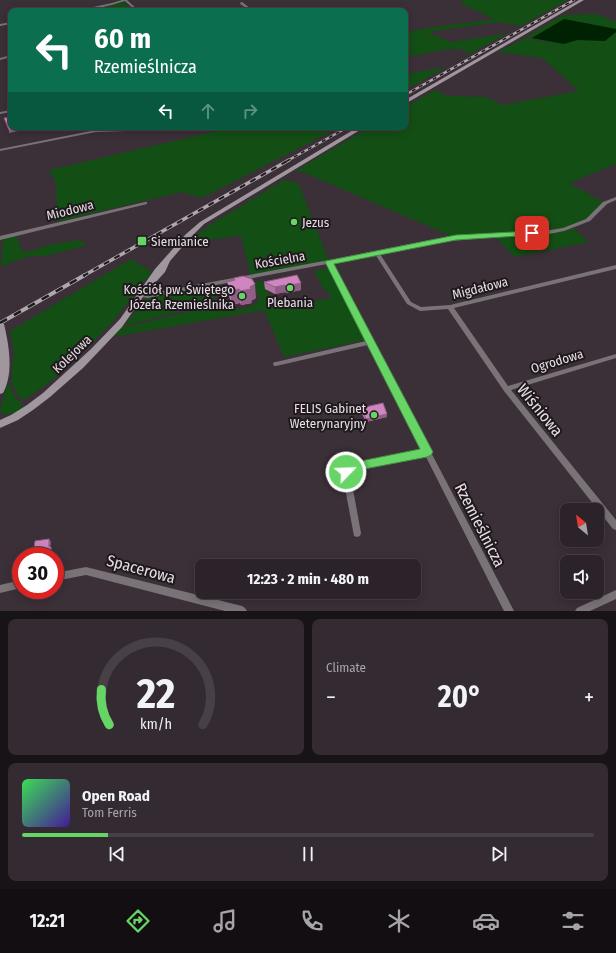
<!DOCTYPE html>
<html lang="en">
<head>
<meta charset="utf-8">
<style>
	body { margin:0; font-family:"Fira Sans Condensed",sans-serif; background:#342b32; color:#f1f3f6; height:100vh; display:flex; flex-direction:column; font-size:15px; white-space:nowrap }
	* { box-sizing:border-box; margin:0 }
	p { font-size:13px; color:#a6a4a8 }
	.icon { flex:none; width:22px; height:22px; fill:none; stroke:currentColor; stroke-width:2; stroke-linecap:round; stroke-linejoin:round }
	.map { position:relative; height:611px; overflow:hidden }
	.panel { display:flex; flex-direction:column; gap:8px; padding:8px; background:#181317; flex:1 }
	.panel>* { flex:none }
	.top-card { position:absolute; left:8px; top:8px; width:400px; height:122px; border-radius:8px; box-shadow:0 2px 10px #0003,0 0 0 1px #484047; background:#0b6e4f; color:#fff; overflow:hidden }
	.needle { width:26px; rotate:330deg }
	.buttons { position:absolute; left:560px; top:503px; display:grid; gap:8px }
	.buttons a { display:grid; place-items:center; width:44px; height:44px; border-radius:8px; background:#2c232a; box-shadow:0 2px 10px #0003,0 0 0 1px #484047; font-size:20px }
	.speed { position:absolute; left:12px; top:547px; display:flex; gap:8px; font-size:20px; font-weight:700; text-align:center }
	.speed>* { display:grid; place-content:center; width:52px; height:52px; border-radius:50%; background:#2c232a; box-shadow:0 2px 10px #0003,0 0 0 1px #484047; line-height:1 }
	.speed .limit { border:6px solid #d22; background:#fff; color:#111 }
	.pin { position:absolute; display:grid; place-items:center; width:34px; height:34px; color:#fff; margin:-17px; border-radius:8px; box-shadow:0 2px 6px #0006 }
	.me { position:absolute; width:44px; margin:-22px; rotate:66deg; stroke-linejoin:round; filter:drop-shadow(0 0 3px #0008) }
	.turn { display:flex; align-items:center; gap:14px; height:84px; padding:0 20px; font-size:18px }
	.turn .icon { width:52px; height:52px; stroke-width:2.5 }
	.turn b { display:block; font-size:28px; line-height:34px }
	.lanes { display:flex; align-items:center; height:38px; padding:0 20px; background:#0003; justify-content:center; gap:20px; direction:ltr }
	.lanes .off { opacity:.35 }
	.big { font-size:30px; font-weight:700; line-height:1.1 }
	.panel .widget { flex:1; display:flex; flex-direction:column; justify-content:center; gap:6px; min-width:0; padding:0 14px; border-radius:8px; background:#342b32 }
	.panel .dial { align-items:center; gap:0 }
	.dial svg { height:104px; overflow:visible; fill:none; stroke:#484047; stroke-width:7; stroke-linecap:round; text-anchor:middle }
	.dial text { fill:#f1f3f6; stroke:none }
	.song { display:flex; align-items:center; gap:12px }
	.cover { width:48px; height:48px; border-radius:6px; background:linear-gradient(135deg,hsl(130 70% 55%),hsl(260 70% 35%)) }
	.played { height:4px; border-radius:2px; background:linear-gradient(90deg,#67d466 15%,#484047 15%) }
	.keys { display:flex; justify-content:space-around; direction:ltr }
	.heat { display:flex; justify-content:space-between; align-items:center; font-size:22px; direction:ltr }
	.panel .tiles { flex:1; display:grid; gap:8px; grid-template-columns:1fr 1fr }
	.widget:last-child { grid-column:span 2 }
	.trip { position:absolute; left:195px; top:559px; width:226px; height:40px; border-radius:8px; background:#2c232a; box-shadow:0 2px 10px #0003,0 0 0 1px #484047; font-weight:700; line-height:40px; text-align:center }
	.dock { display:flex; height:64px; justify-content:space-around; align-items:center; background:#120e11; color:#a6a4a8 }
	.dock .icon { width:28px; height:28px }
	.dock .active { color:#67d466 }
	.dock b { font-size:18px; color:#f1f3f6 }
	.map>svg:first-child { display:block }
</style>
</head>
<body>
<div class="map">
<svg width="616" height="611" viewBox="0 0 616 611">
	<rect width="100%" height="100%" fill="#3b2f38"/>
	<path fill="#134e15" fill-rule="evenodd" d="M464,0H568L468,55L466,51C450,44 423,57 405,56V35L413,30L494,19L460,3ZM497,22L523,26L504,34L450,42L428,32Z
		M124,2L135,11H79Z
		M597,14L616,22V164L569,183L605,203L588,220L572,227L589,242L514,257L494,235L456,238L300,171H295L370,127H405V107L435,90L448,96L486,97L503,105L579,91L542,58L498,52L525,38L566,47L526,37L563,15Z
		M447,67L405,90V74Z
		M234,127H340L202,198L181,192L57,222L56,183L49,170Z
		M284,180L296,182L300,187L329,261L251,276L241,236L190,242L199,233L211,224Z
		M16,235L22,251L28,252L48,245L78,240L87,244L82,247L45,256H31L15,261L1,267L3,239Z
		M131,259L152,272L110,325L54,379L24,400L18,396L11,381L14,352L10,331Z
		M329,268L366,340L284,357L264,310L113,337L121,328L217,305L219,310C231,310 253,311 259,299L258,294L254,290L251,283L263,281L272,301L280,300L283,307L331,298L328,291L324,290L314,271Z
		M205,286L214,295L216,302L124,326L146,298Z
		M8,382L15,397L23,404L21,406L23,408C16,412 10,416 2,414L0,410Z"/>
	<path fill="#012202" d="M564,19L616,29V32L605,41L577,40L564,44L532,38Z"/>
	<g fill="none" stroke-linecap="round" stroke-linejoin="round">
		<path fill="#797377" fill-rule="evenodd" d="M122,0H127L139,11H136L125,1C109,6 90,11 74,11L112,3Z
			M241,2H242L254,11H251L240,4Z
			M210,7H212L216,11H213L210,9Z
			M11,22V24L0,26V24Z
			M11,55V57L0,60V58Z
			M11,110V112L0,114V112Z
			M138,127H147L145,128L127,131L96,132L0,151V149L96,130L127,129Z
			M616,197V200L607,204L590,221L564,231L544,235L494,237L440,242L380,254L411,302L421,307L450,305L616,265V269L454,308L508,386L616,354V358L511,390L616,520V530L613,529L504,391L448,309L420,311L407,304L375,254L332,263L514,611H504L425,455L352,470L350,473L361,533L360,536L357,537L354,536L342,472C344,468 346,465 350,464L422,450L368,345L276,366H274L273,364L274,362H276L366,341L327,264L147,298L139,296L138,295L141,293L147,294L329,260L440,238L494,233L544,231L563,228L586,219L603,202Z
			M145,202H147V204L0,240V236Z
			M86,567L242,606L245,608L247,611H225L86,575L55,581V573Z
			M21,580V588L0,593V585Z
			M616,590V599L590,611H575L577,608Z"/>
		<path fill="#a0969d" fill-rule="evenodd" d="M579,0H584L405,104V100Z
			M358,127H365L204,224L191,237L170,261L165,272L145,294L122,327L83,368L50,397L33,410L18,420L0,428V420L11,415L27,405L43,393L91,349L120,319L155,269L186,234L200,222Z
			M0,321L4,324C9,345 14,373 3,393L0,394Z"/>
		<g stroke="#b0a7ae" stroke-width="2.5">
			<path id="rail-far2" d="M405,95L574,0
				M287,161L348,127"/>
		</g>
		<g stroke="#b0a7ae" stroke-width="3.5">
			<path id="rail-far1" d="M83,276L289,160"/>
		</g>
		<g stroke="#b0a7ae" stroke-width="4">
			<path id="rail" d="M0,323L85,275"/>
		</g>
		<use href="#rail-far2" stroke="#1f191d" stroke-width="1.5" stroke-dasharray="4" stroke-linecap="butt"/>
		<use href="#rail-far1" stroke="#1f191d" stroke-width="2" stroke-dasharray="6" stroke-linecap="butt"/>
		<use href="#rail" stroke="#1f191d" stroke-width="2.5" stroke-dasharray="8" stroke-linecap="butt"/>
	</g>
	<path fill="#b273a5" d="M234,278L256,298L251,301L252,303L241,305L240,303L232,305L229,296L227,282L234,280Z
		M264,282L301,283V290L286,293V292L275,294L265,289Z
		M361,408L387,417L366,422L361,412Z"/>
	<path fill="#915e86" d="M22,128V130L9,133V130Z
		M301,283V290L286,293V286Z
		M255,284L256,298L251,301L252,303L241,305L240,291Z
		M285,285L286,292L275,294V287Z
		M239,289L240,303L232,305L230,291Z
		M387,414V417L366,422V419Z
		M49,539L51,542L50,551L49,547Z
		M51,547L52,550V556H50Z"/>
	<path fill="#cf86c0" stroke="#915e86" d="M11,117V127H21L22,128L9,130L4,118Z
		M297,275L301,283L286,286L285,285L275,287L264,282Z
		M243,276L252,279L255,284L250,287L251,289L240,291L239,289L230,291L227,282L235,280L234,278Z
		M383,403L387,414L366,419L361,408Z
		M49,539V547H51L50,556H24L25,551L34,550L35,541Z"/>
	<path fill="#67d466" stroke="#438a42" d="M532,231L536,233L535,235L456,240L334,264L433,452L431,455L427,457L354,471C350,476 348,478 342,476L340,472L346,464L420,449L325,262L326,261L456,235Z"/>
	<g fill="#67d466" stroke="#1f191d" stroke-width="1.5">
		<circle cx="294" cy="222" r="4"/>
		<rect x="137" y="236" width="10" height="10" rx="2"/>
		<circle cx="290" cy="288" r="4"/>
		<circle cx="242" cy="296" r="4"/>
		<circle cx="374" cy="415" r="4"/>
	</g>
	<g text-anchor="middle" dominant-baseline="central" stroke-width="4" stroke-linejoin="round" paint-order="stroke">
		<g font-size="13" fill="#e6dee4" stroke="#1f191d">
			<text transform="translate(70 210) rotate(-14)">Miodowa</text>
			<text transform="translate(280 260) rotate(-10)">Kościelna</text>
			<text transform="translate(480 288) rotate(-14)">Migdałowa</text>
			<text transform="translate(72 354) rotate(-44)">Kolejowa</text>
			<text transform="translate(557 361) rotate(-17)">Ogrodowa</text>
		</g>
		<g font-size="13" fill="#e6dee4" stroke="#1f191d" text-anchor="start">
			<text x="302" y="222">Jezus</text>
			<text x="151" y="241">Siemianice</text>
			<text x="234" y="289" text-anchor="end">Kościół pw. Świętego<tspan x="234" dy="15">Józefa Rzemieślnika</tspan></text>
			<text x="290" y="302" text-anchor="middle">Plebania</text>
			<text x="366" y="408" text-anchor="end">FELIS Gabinet<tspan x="366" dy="15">Weterynaryjny</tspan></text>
		</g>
		<g font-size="16" fill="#e6dee4" stroke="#1f191d">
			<text transform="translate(540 410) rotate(51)">Wiśniowa</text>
			<text transform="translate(480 525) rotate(63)">Rzemieślnicza</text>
			<text transform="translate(141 569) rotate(15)">Spacerowa</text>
		</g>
	</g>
</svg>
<div class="buttons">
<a><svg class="needle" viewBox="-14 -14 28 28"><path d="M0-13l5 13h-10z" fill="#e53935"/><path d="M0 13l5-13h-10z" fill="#a6a4a8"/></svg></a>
<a><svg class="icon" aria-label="sound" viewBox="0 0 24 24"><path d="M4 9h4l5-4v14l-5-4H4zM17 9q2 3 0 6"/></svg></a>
</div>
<div class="speed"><div class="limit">30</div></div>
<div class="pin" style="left:532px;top:233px;background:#d93025"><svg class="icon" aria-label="arrive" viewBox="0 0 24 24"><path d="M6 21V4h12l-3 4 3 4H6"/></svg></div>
<svg class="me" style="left:346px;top:472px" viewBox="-20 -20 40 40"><circle r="17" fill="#67d466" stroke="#fff" stroke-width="3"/><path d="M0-11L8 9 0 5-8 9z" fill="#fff"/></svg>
<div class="trip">12:23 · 2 min · 480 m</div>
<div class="top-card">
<div class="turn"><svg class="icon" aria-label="left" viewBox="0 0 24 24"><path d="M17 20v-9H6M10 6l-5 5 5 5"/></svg><div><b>60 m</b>Rzemieślnicza</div></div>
<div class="lanes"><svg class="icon" aria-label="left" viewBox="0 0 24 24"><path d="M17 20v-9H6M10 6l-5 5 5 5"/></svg><svg class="icon off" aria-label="ahead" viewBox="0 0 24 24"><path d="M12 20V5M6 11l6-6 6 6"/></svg><svg class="icon off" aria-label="right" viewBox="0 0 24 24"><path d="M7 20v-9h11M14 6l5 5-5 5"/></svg></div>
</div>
</div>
<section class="panel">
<div class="tiles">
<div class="widget dial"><svg viewBox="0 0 100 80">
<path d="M14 69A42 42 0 1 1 86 69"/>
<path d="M14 69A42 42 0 0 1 8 42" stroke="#67d466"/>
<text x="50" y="56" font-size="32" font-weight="700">22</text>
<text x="50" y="72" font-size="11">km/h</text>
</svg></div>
<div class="widget"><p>Climate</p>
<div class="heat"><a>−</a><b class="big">20°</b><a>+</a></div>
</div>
<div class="widget">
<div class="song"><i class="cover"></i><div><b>Open Road</b><p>Tom Ferris</p></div></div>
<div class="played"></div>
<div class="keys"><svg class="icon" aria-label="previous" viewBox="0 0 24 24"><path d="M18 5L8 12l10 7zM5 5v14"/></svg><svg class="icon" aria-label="pause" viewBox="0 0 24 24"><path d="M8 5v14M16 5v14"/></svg><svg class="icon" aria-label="next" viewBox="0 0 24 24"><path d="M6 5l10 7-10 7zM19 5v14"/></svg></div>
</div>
</div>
</section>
<nav class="dock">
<b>12:21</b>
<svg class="icon active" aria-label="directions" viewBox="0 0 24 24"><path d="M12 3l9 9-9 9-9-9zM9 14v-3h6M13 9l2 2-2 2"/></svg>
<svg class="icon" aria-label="music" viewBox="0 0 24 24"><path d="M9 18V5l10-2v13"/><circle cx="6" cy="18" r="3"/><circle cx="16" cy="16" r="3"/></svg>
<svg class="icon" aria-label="phone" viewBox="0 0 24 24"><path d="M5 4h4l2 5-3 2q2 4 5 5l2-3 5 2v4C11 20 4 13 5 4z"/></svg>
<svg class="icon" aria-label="climate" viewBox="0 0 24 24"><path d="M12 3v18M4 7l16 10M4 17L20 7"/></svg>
<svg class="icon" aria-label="car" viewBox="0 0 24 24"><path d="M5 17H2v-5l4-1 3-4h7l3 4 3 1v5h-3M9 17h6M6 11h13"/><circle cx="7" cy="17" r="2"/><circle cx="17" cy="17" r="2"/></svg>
<svg class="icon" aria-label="filters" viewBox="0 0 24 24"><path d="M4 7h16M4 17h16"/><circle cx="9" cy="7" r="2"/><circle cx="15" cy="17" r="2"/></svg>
</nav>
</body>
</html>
